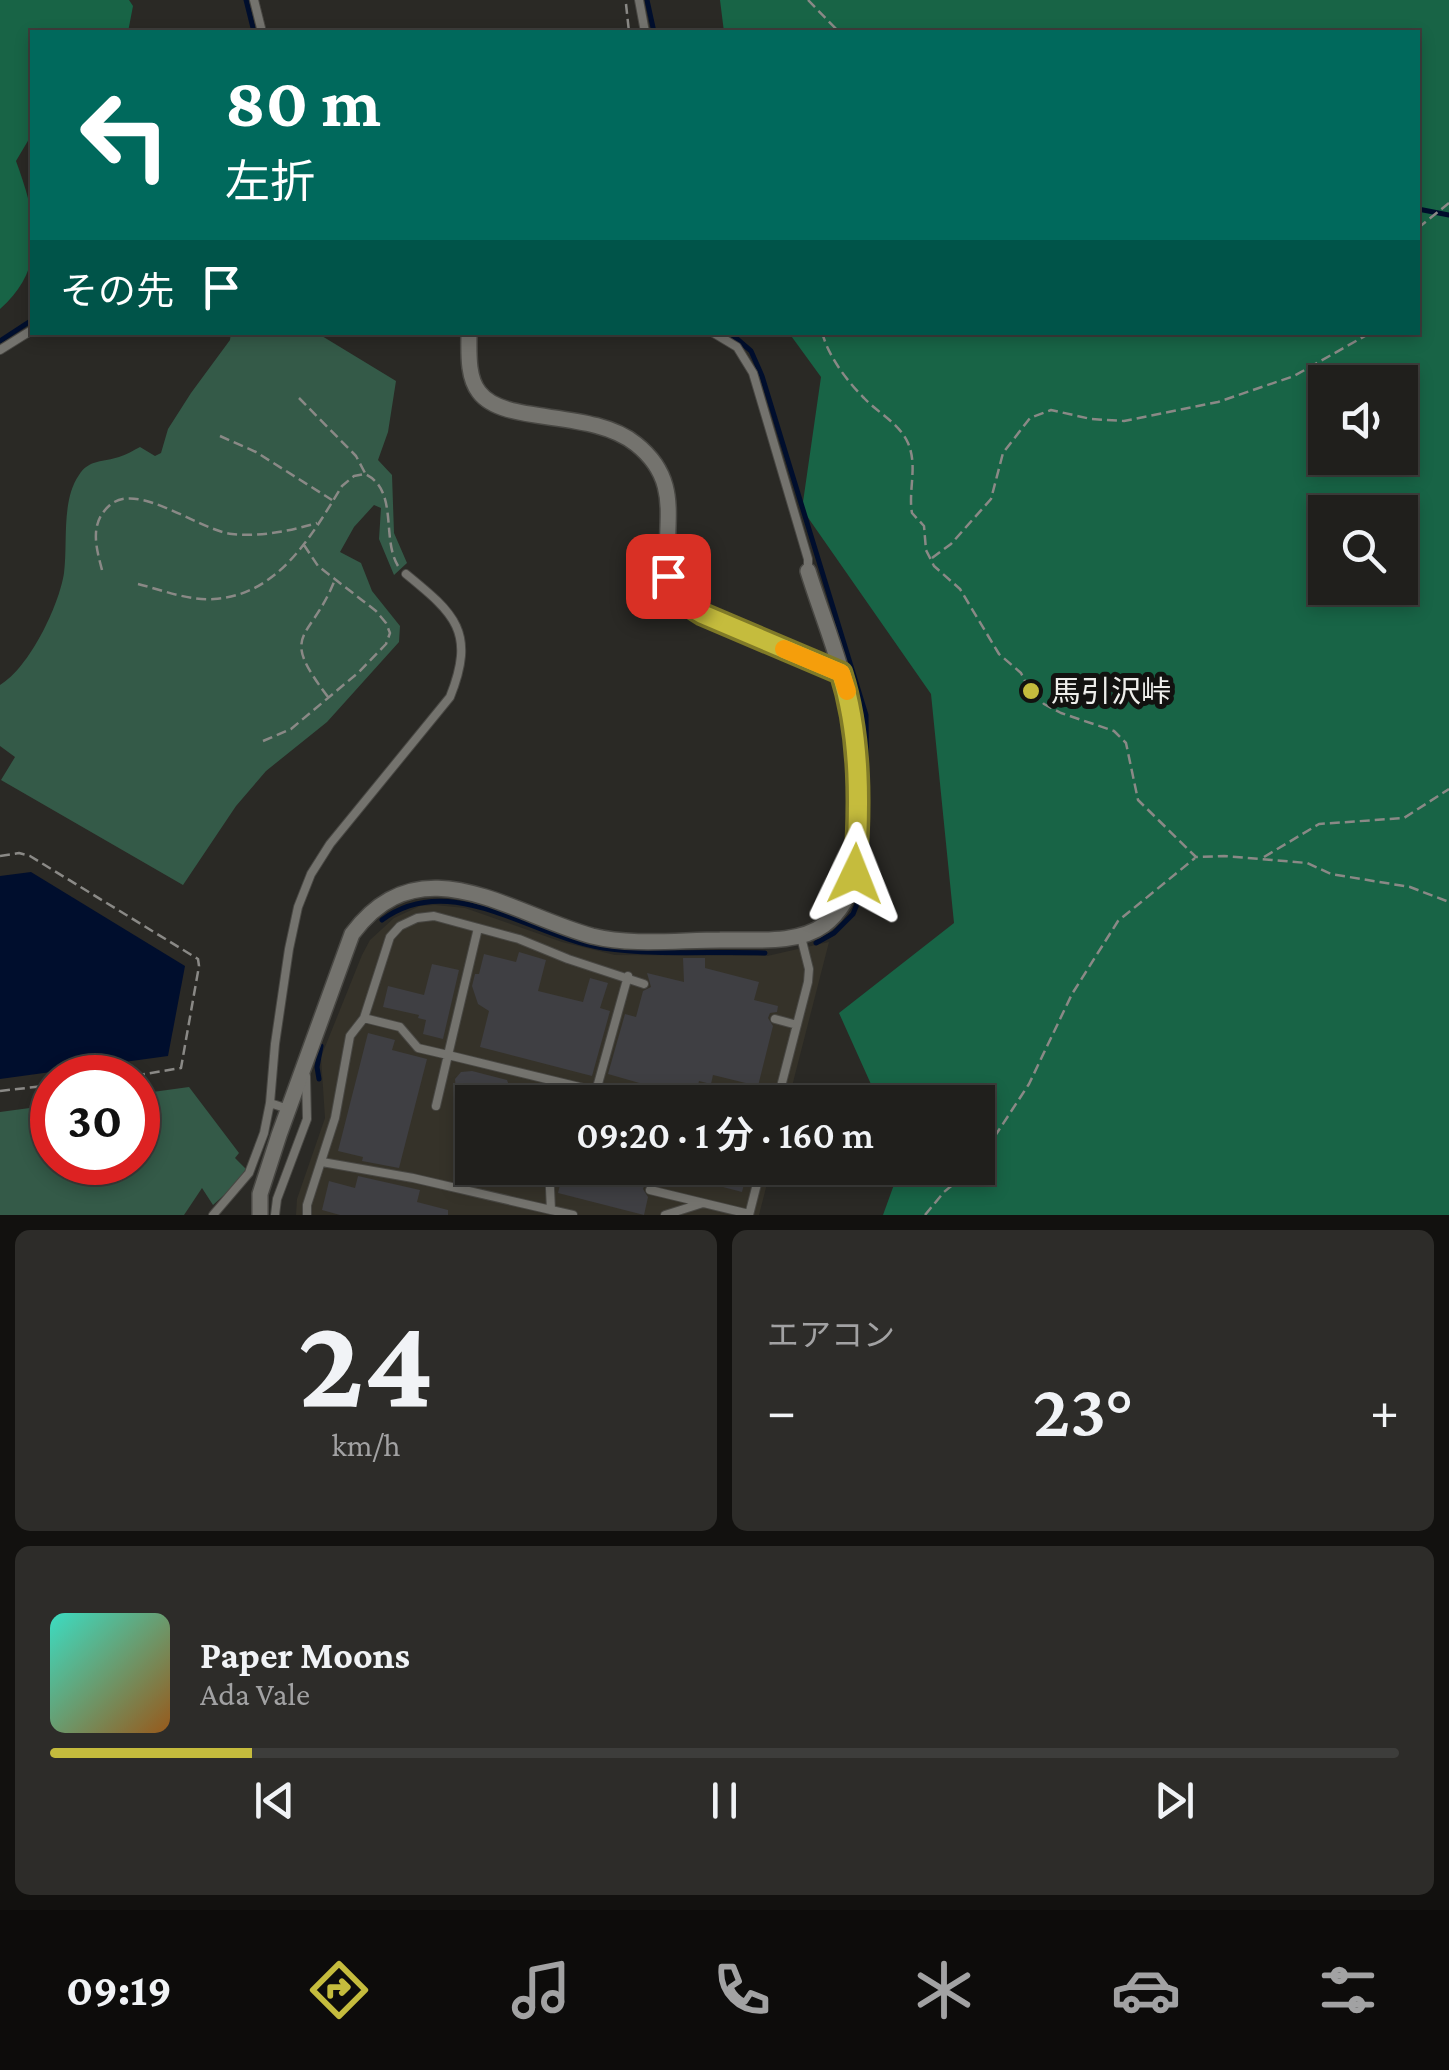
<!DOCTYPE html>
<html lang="ja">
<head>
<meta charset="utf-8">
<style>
	body { margin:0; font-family:"Crimson Pro","Noto Sans JP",serif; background:#2d2c29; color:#f1f3f6; height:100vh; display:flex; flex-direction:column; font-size:38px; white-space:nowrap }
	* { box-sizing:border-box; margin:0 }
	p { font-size:32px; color:#a2a2a3 }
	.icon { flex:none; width:55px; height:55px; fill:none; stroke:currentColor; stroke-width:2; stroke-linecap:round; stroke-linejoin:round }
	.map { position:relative; height:1215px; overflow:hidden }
	.sheet { display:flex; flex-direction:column; gap:15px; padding:15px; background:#12110f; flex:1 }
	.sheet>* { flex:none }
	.banner { position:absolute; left:30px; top:30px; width:1390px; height:305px; border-radius:0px; box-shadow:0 5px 15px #0003,0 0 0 2px #3d3d3b; background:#00695c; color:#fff; overflow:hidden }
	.tools { position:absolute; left:1308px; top:365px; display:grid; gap:20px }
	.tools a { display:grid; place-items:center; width:110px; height:110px; border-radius:0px; background:#201f1c; box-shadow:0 5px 15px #0003,0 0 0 2px #3d3d3b; font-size:50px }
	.speed { position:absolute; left:30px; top:1055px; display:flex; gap:20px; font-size:50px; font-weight:700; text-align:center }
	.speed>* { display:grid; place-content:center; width:130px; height:130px; border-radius:50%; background:#201f1c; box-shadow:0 5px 15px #0003,0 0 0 2px #3d3d3b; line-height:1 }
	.speed .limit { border:15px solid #d22; background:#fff; color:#111 }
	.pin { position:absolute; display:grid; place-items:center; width:85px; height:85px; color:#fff; margin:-42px; border-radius:20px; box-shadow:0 5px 15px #0006 }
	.me { position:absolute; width:110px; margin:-55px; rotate:2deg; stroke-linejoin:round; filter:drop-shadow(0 0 8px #0008) }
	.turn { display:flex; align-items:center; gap:35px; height:210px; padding:0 30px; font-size:45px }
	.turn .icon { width:130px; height:130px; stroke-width:2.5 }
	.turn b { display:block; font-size:70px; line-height:85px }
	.then { display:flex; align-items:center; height:95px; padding:0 30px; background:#0003; gap:20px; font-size:38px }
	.big { font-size:75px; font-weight:600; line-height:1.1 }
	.sheet .card { flex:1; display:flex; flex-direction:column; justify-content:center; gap:15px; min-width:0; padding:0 35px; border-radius:15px; background:#2d2c29 }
	.sheet .dial { align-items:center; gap:0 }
	.dial b { font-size:130px; line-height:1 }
	.song { display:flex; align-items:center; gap:30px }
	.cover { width:120px; height:120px; border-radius:15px; background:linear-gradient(135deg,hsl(170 70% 55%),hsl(30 70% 35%)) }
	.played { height:10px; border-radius:5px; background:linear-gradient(90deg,#c5bc3d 15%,#3d3d3b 15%) }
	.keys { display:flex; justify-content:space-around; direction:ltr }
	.heat { display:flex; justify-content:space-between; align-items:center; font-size:55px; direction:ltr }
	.sheet .tiles { flex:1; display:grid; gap:15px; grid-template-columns:1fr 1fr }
	.card:last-child { grid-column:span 2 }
	.trip { position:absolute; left:455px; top:1085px; width:540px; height:100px; border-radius:0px; background:#201f1c; box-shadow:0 5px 15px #0003,0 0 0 2px #3d3d3b; font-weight:600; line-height:100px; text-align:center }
	.dock { display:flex; height:160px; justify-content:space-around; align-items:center; background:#0d0c0b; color:#a2a2a3 }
	.dock .icon { width:70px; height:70px }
	.dock .active { color:#c5bc3d }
	.dock b { font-size:45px; color:#f1f3f6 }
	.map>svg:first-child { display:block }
</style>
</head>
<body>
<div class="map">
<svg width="1449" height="1215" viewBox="0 0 1449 1215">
	<rect width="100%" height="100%" fill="#2a2925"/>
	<path fill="#353229" d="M435,905L465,908L562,942L615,955L767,956L829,942L788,1102H472V1168H771L759,1215H296L297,1199L325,1118L321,1057L362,955L370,940L394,918L420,906Z"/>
	<path fill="#345a48" d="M231,333H317L396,381L388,432L378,460L392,475L394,533L407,563L394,575L379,539L381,508L374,505L354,527L340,552L361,563L372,591L400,626L399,642L327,722L266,771L236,806L183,885L1,780L15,757L0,746V685C29,668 59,606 64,573C68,543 61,501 79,475C89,459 104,462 119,457C126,455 134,450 140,447L155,456L161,453L168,429L191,393L230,340Z
		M189,1087L239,1153L235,1158L246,1169L235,1185L213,1205L202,1188L184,1215H0V1112L52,1105V1162H138V1094Z"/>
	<path fill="#186446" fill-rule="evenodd" d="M0,0H129L133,6L128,32H32V134L16,161C36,216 49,266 0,309Z
		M720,0H1449V1215H883L900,1168H978V1102H879L839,1013L954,923L931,694L802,509L821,377L789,333L1418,332V32H724ZM1325,382H1400V458H1325ZM1325,512H1400V588H1325Z"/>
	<path fill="#000e2d" d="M31,872L185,966L168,1056L0,1079V876Z"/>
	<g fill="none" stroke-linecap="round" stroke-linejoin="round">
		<path stroke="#000e2d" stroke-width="5" d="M246,0L254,32
			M647,0L654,32
			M1418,209L1449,215
			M729,332L751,351L762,376L866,715L868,877L853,914L834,933L816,943
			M0,341L32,320
			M382,920C451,869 532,937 603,948C656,956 712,951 765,953
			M319,1079L317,1067L321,1046"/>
	</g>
	<path fill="#3f3f43" d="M519,952L546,960L538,991L583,1002L590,978L608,983L600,1008L610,1011L592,1076L480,1047L489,1011L478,1004L472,986L475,974H479L484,954L516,962Z
		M683,958H705V968L759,982L754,1000L778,1006L777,1012L770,1013L768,1018L773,1026L758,1086L713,1075L711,1084L699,1081L696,1093L672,1087L671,1092L608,1074L625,1014L636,1017L643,991L651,987L647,973L684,982Z
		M432,964L459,970L443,1039L423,1034L426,1020L418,1018L419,1015L383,1007L388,986L424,995Z
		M368,1033L395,1040L392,1050L427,1059L399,1168L362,1161L363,1157L338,1151Z
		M472,1071L507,1080L515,1102H480L463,1098L456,1091L455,1079L461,1072Z
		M553,1090L577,1102H521V1096Z
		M571,1168H633L654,1173L652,1183L645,1184L643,1189L648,1197L644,1215L558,1193L562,1177L570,1174Z
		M667,1168H748L742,1192L666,1172Z
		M358,1176L420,1190L417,1202L448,1210V1215H340L322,1210L329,1181L355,1188Z"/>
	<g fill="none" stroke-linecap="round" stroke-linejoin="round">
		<g stroke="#484743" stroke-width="10">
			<path id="service" d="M254,0L262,32
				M639,0L645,32
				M712,332L737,347L753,373L808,559V571
				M0,350L32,330
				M478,928L448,1055L596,1091
				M628,976L596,1091L645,1102
				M364,1018L400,1027L418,1048L448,1055L436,1106
				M775,1019L797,1025
				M777,1102L808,982L809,969L801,937
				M288,1109L270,1103L275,1044L289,949L298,907L311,874L330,844L450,697C476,632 455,614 406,574
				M322,1162L413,1178L551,1210
				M549,1168L551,1210L573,1215
				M555,1168L564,1170
				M650,1190L749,1214
				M213,1215L249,1173L264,1133L270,1103
				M275,1215L277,1199L307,1119L306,1076
				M307,1215V1205L335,1118L350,1036L364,1018L390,937L400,926L417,918L434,916L519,939L568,959L644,984
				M665,1215L703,1203
				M749,1215L761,1168"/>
		</g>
		<g stroke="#484743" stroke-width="18">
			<path id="minor" d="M469,332C469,351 467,377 479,392C504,426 591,408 636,444C699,494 642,552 686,605L841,673
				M260,1215V1194L279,1135L352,934C420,842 508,913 592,936C632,946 679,940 720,940C752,939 797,945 824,925C840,913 851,894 855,874C861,839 858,743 851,708C841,661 822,616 808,571"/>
		</g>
		<path stroke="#8a8986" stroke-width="2.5" stroke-dasharray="10 5" stroke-linecap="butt" d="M808,0L839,32
			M626,4L629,32
			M1418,228L1449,203
			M822,332C828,356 847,381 864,398C878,413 899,423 908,443C918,466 908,490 912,513L924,526L926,550L934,566L960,589L999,654L1021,673L1028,687L1044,704L1061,713L1114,731L1126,743L1138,800L1196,857L1224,856L1307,863L1331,874L1410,887L1449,902
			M299,398L356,456L365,473
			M220,436L256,452L332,500
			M932,558L951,544L991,499L1003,453L1030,418L1051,410L1091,419L1124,421L1218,402L1294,376L1372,332
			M102,570C96,547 89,523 110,505C138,481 198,530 232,534C262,537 289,531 317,523
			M138,584C162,590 189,601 214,599C279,595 312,535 342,486L354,476L365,474C399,490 381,538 398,566
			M328,697C278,631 309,643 334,582
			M263,741L291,729L359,672L386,644L390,633L386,623L376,611L318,566L304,545
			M0,856L19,853L30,856L198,959L199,966L181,1068L121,1078
			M1264,857L1319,824L1404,818L1449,789
			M0,1091L52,1085
			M978,1162L1029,1084L1072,994L1118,921L1195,858
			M925,1215L944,1192L973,1168"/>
		<use href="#service" stroke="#74736e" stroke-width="8"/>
		<use href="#minor" stroke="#74736e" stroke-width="15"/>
	</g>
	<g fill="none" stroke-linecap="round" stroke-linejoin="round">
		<g stroke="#807a28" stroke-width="25">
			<path id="route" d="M668,576C676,595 685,604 702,614L841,673C861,736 860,809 855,874"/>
		</g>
		<use href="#route" stroke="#c5bc3d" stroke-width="18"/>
		<path stroke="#f59e0b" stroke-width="18" d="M784,649L841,673L847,691"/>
	</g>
	<circle fill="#c5bc3d" stroke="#121210" stroke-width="4" cx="1031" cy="691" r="10"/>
	<g text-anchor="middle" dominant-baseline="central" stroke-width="10" stroke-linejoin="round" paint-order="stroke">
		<g font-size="30" fill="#eeeeeb" stroke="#121210" text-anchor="start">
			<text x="1051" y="691">馬引沢峠</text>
		</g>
	</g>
</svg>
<div class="tools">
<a><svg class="icon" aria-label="sound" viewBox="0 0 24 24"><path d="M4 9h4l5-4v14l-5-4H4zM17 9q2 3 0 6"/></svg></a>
<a><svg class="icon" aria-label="search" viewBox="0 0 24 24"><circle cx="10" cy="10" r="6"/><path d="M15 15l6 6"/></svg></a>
</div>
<div class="speed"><div class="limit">30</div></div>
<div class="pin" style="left:668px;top:576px;background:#d93025"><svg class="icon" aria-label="arrive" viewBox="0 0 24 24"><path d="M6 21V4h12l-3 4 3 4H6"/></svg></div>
<svg class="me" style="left:855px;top:874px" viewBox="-20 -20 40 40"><path d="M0-17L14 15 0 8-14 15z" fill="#c5bc3d" stroke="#fff" stroke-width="4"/></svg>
<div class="trip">09:20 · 1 分 · 160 m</div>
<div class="banner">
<div class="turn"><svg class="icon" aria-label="left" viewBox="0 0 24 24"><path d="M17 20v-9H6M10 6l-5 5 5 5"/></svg><div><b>80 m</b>左折</div></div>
<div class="then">その先<svg class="icon" aria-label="arrive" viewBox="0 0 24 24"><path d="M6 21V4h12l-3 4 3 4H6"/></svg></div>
</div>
</div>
<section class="sheet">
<div class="tiles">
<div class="card dial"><b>24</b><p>km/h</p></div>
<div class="card"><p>エアコン</p>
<div class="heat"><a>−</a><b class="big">23°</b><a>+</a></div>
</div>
<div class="card">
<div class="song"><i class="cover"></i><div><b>Paper Moons</b><p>Ada Vale</p></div></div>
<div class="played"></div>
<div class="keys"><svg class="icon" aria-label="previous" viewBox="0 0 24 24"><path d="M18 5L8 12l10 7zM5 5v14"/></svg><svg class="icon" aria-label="pause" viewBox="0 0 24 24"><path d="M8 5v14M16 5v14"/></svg><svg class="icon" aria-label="next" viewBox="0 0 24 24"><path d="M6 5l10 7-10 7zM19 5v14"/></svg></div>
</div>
</div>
</section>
<nav class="dock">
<b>09:19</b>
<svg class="icon active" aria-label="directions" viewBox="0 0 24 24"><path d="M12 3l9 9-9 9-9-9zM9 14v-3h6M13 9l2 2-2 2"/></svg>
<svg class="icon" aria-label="music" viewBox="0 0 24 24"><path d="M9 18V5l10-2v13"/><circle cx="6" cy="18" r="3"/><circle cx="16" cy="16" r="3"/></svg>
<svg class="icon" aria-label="phone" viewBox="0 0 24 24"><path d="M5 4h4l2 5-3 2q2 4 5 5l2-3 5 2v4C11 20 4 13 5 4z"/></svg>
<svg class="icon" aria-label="climate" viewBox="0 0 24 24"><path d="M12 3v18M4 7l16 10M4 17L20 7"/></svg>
<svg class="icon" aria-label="car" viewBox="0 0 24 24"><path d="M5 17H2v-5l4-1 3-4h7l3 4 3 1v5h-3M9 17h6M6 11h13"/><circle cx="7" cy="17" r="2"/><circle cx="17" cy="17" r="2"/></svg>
<svg class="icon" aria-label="filters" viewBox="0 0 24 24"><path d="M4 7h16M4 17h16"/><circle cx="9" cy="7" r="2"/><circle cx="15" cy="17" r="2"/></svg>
</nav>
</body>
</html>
